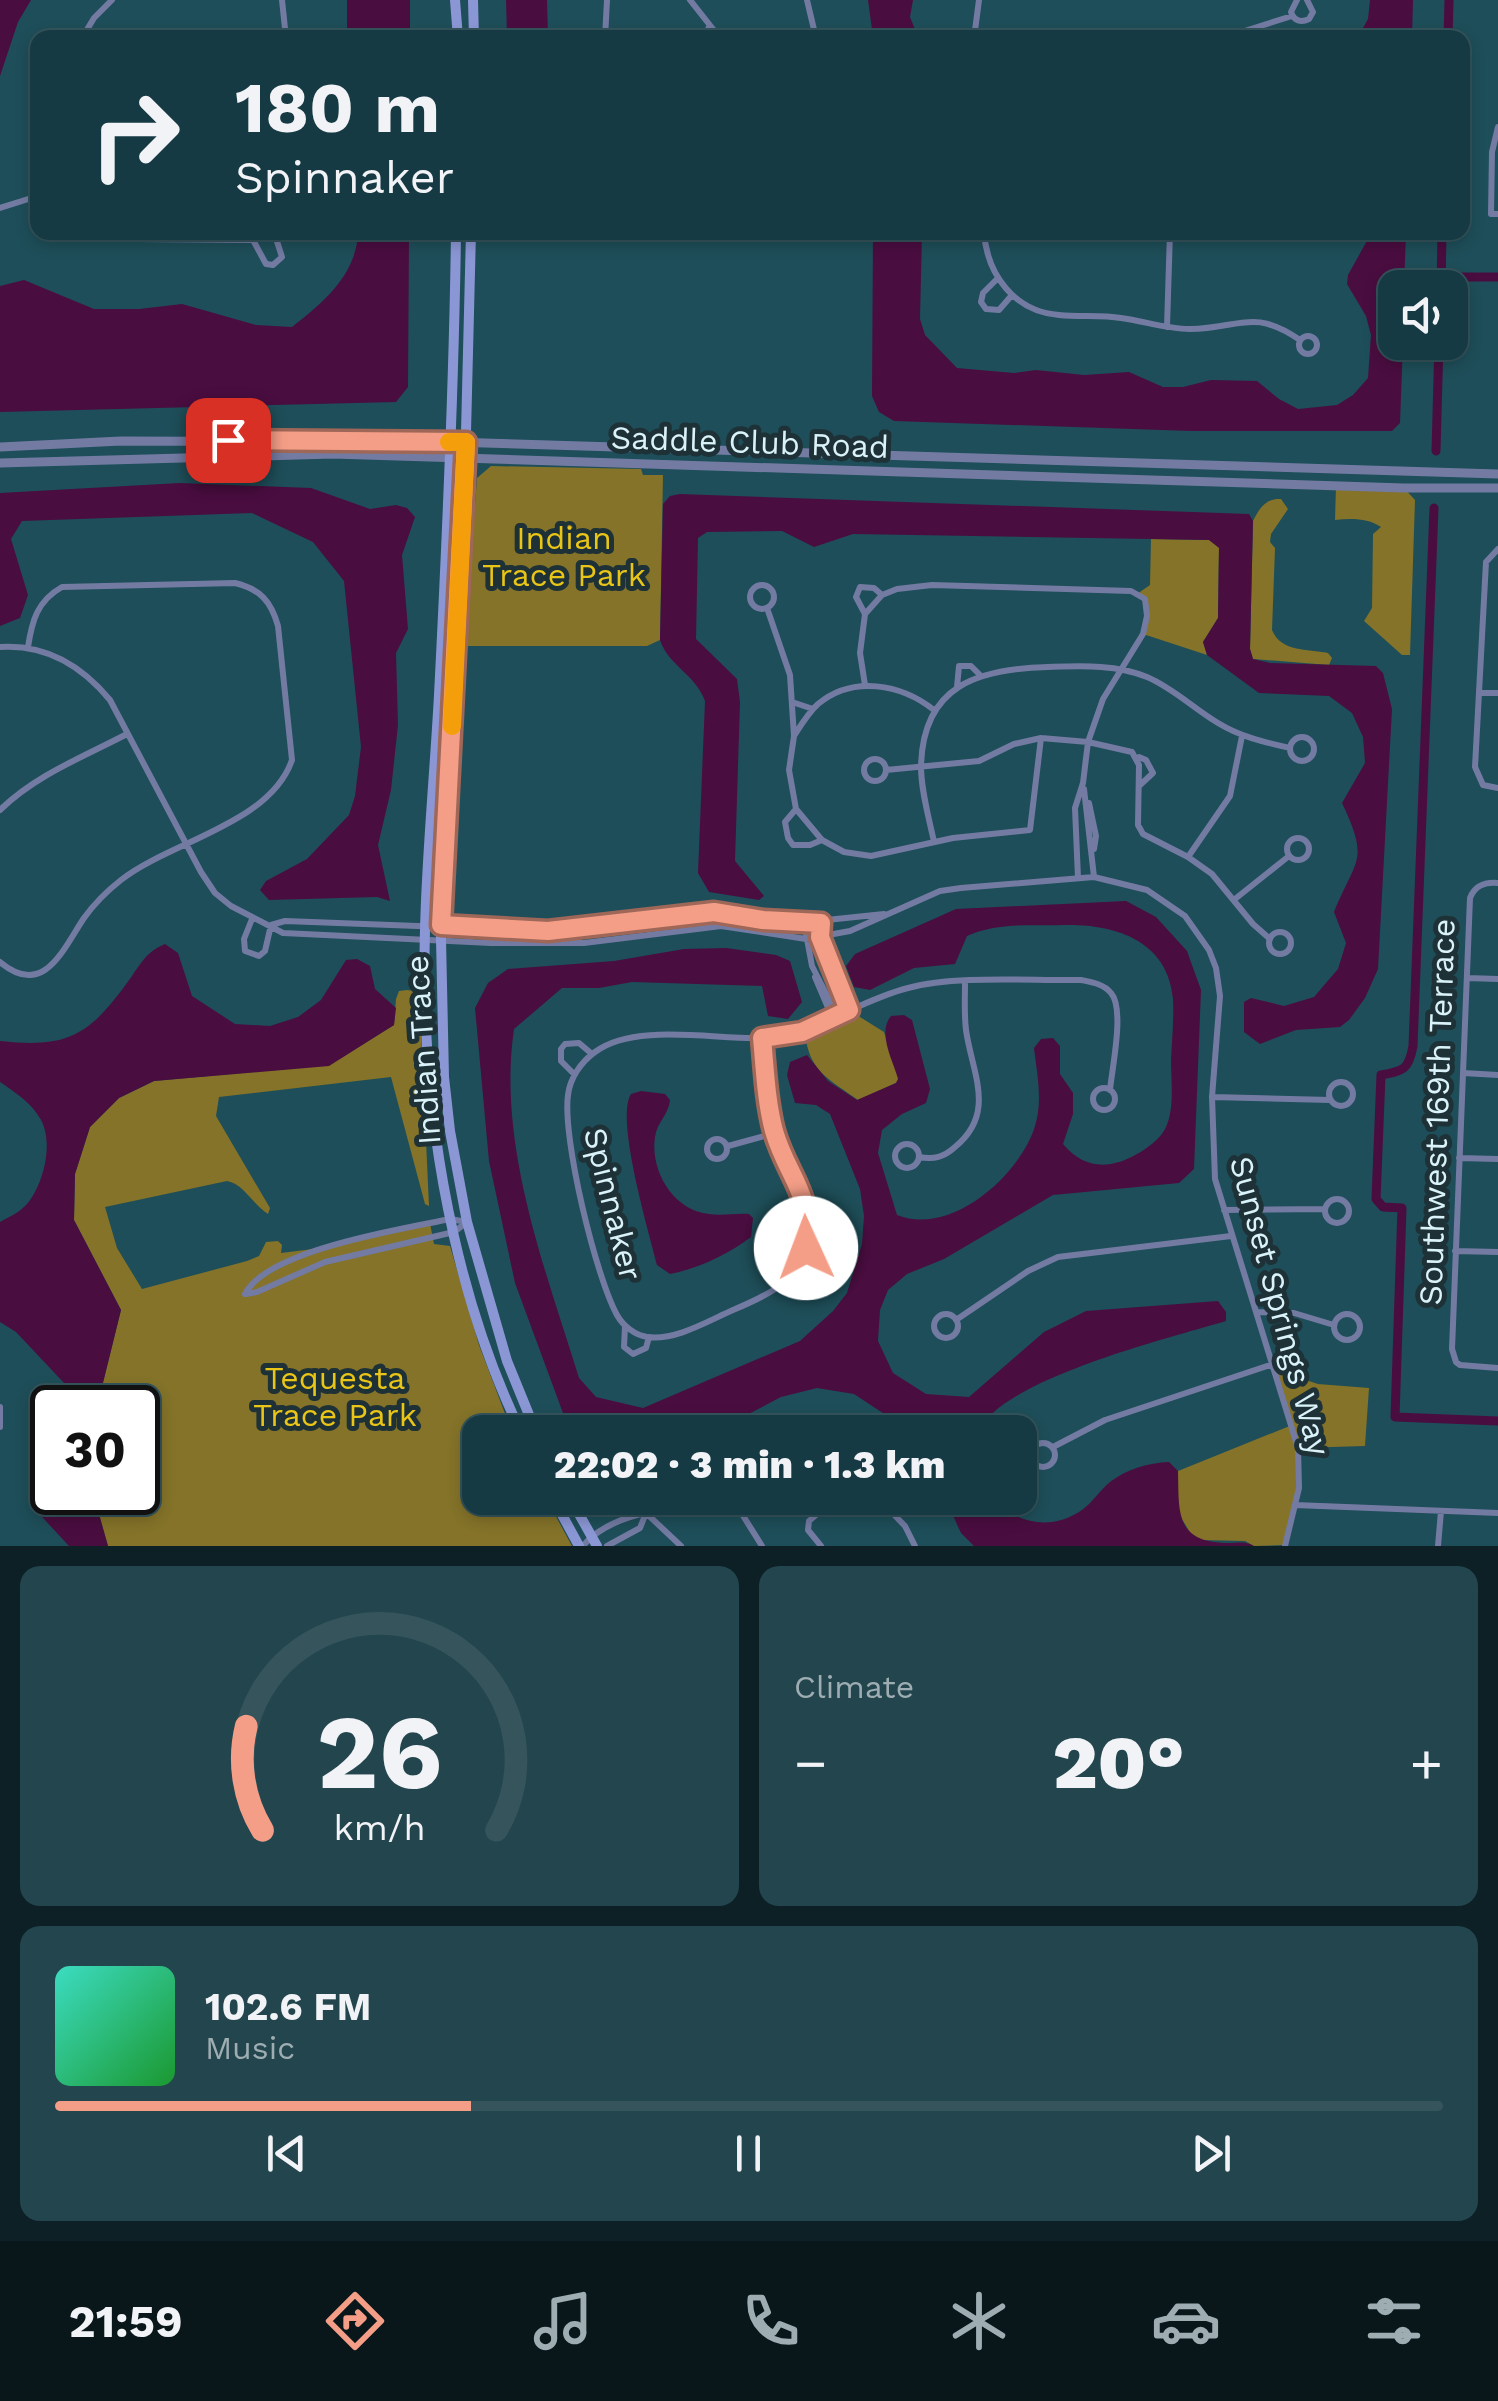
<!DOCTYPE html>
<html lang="en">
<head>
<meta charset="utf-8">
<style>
	body { margin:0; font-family:"Work Sans",sans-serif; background:#23454e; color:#f1f3f6; height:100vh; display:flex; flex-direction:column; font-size:38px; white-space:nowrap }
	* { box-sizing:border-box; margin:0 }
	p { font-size:32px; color:#9eadb2 }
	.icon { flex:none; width:55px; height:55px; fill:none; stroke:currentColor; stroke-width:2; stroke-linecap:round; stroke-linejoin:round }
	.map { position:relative; height:1546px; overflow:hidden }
	.panel { display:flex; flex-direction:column; gap:20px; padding:20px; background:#0c2025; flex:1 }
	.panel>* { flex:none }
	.banner { position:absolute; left:30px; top:30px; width:1440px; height:210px; border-radius:20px; box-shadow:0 5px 15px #0003,0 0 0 2px #35545c; background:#163a43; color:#f1f3f6; overflow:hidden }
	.controls { position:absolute; left:1378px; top:270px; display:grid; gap:20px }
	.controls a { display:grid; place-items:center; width:90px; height:90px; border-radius:20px; background:#163a43; box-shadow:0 5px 15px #0003,0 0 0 2px #35545c; font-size:50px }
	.speed { position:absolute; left:30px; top:1385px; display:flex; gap:20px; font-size:50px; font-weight:700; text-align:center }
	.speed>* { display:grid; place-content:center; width:130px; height:130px; border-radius:50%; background:#163a43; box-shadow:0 5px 15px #0003,0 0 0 2px #35545c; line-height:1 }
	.speed .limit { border:5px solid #111; border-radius:15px; background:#fff; color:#111 }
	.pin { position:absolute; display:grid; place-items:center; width:85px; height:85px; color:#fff; margin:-42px; border-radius:20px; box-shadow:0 5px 15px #0006 }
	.me { position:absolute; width:110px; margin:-55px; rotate:358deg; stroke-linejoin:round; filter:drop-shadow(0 0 8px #0008) }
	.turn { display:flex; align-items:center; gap:35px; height:210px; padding:0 40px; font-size:45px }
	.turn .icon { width:130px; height:130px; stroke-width:2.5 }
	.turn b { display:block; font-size:70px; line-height:85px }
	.big { font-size:75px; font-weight:800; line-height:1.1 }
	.panel .widget { flex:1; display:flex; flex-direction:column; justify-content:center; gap:15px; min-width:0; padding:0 35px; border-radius:20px; background:#23454e }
	.panel .dial { align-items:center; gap:0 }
	.dial svg { height:260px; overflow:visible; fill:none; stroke:#35545c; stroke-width:7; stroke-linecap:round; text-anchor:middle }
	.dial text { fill:#f1f3f6; stroke:none }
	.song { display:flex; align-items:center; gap:30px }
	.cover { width:120px; height:120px; border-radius:15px; background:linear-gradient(135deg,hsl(170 70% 55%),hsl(130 70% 35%)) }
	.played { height:10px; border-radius:5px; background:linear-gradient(90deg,#f49e87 30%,#35545c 30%) }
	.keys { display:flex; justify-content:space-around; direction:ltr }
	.heat { display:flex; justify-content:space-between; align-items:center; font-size:55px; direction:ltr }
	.panel .tiles { flex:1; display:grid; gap:20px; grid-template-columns:1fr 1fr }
	.widget:last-child { grid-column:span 2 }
	.trip { position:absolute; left:462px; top:1415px; width:575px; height:100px; border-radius:20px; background:#163a43; box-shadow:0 5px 15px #0003,0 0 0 2px #35545c; font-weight:800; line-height:100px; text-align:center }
	.dock { display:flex; height:160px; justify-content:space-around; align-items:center; background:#09171b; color:#9eadb2 }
	.dock .icon { width:70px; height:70px }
	.dock .current { color:#f49e87 }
	.dock b { font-size:45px; color:#f1f3f6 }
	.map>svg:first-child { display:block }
</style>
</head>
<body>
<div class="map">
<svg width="1498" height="1546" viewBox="0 0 1498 1546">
	<rect width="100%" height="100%" fill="#1e4e59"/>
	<path fill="#847329" d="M491,466L641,469L643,475H663L660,640L647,646H467L465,642L477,478Z
		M1336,486L1404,488L1415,500L1410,655H1402L1364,621L1372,608L1373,534L1381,527C1368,518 1351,518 1335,520Z
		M1281,499L1288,509L1271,534L1270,542L1275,548L1272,630C1281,652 1307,649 1328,653L1332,658L1329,665L1253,659L1250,649L1253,521C1259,509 1265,498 1281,499Z
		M1151,539L1209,540L1219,547L1218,618L1203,642L1207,655L1143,634L1148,608L1137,594L1150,585Z
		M407,990L415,991L420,1009L429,1206L425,1204L391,1077L219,1097L216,1116L270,1208L268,1214C253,1205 244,1184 227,1181L105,1207L117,1248L142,1289L247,1261L259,1256L266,1242L278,1241L282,1245L281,1253L321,1248L430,1223L434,1244L450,1246L479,1345L512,1432H480V1498H546L572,1546H108L93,1493L138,1492V1408L97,1407L121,1310L74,1220L75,1174L90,1127L119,1098L154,1081L329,1065L394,1025L396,999L399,991Z
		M852,1012L884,1032L899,1079L896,1083L858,1100C829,1079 809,1072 805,1033Z
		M1275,1370L1318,1384L1369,1388L1365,1446L1298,1448L1300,1473L1285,1545L1254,1546L1245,1541L1200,1540L1191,1534L1177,1511L1178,1471L1292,1425Z"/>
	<path fill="#4a0d40" d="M0,0H31L18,22L0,76Z
		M347,0H410V37H347Z
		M506,0H547L548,37H507Z
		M868,0H913L910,17L918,37H873Z
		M1370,0H1413L1412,37H1358L1368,19Z
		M358,233H409L408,387L396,402L0,412V286L24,280L94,309H139L182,304L256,325L292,327C324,302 356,275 358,233Z
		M873,233H922L920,319L925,335L957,368L1014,373L1036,370L1084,375L1129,372L1163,387H1183L1211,380L1257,381L1279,399L1298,409L1337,405L1353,395L1368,378L1371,335L1366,316L1347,284L1348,275L1368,239L1369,233H1406L1404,287L1395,288V342L1403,343L1400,423L1392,431H1191L894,421L879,412L872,396Z
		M180,483L311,488L370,509L396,505L407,508L415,517L402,555L408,629L396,653L398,725L391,790L378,845L390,901L377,897L269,900L260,890L266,881L307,859L349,815L355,796L361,747L344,581L313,542L252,513L22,521L11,539L28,595L20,618L0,626V493Z
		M680,494L1249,514L1253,521L1250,649L1253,659L1270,663L1376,666L1383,673L1392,709L1378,969L1365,998L1349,1020L1340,1027L1296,1030L1260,1044L1244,1032V1002L1251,998L1284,1006L1314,997L1338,969L1346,943L1334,912C1356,858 1370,862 1342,803L1365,763L1363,737L1352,713L1329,696L1259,693L1207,655L1203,642L1218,618L1219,548L1209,540L853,534L814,547L782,531L707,532L698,538L696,639L737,679L740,702L735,861L764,896L759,900L709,892L698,873L705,701C696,675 668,665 660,640L663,504L670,496Z
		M1126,901L1156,917L1187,951L1201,990L1194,1169L1179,1183L1053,1195L944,1259L907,1274L888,1290L880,1310L878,1341L893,1373L926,1394L969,1397L1044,1332L1086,1311L1218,1301L1226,1312V1321C1173,1337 998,1380 979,1432H902L898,1423L854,1394L817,1388L781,1397L739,1419L695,1424L672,1432H570L515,1283L489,1161L475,1008L488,983L508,969L614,961L684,949L726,948L776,955L790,961L802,1002L788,1019L768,1016L762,986L632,982L599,988H562L514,1029C497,1145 545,1268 579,1378L596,1397L643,1408L800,1341L833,1311L847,1293L862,1244L864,1216L860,1189L830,1114L816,1105L795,1103L787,1075L790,1062L807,1055L828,1081L857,1100L896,1083L898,1079C893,1060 877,1033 891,1016L904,1015L912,1020L930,1089L926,1103L902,1114L882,1130L878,1153L897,1215C951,1237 1020,1175 1035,1126C1043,1100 1037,1074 1034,1048L1041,1039L1053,1038L1060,1046V1074L1073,1093V1114L1063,1144C1084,1169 1109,1170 1137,1154C1146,1149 1160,1139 1165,1129C1175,1110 1171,1081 1171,1060C1172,1040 1174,1019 1173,999C1168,940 1114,924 1065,925C1032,926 998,922 967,936L955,964L914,968L870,990L854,987L846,966L855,954L956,909Z
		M165,944L178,953L192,996L235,1024L270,1026L298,1017L321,1000L346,960L357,959L370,966L375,989L396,1008L394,1025L329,1066L154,1081L119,1098L90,1127L75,1174L74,1220L121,1310L97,1407H67L65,1384L16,1332L0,1322V1222C9,1217 20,1212 27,1204C43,1185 54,1144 41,1120C32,1103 16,1093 0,1082V1041C72,1049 91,1033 132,976C142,961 148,951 165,944Z
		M641,1091L665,1094L670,1100C669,1114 657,1122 655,1137C650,1171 673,1210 709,1214C722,1216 735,1213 749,1214L753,1218L751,1237C729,1254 697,1269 670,1274L657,1265C649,1232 615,1119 631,1094Z
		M1169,1462L1178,1471C1179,1514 1175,1543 1230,1543C1241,1543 1244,1541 1254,1546H974L961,1533L945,1498H990C1016,1523 1050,1532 1082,1510C1093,1502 1100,1490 1110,1482C1127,1469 1148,1463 1169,1462Z
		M52,1463V1492L93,1493L108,1546H69L32,1506L31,1492Z"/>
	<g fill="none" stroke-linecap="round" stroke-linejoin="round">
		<path stroke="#4a0d40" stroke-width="9" d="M1448,38L1449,0
			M1441,277H1498
			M1441,288L1442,232
			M1436,451L1439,342
			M1434,508L1413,1046C1409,1069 1404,1071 1381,1075L1376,1199L1383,1207L1402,1208L1395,1417L1498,1421"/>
		<path stroke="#737ba3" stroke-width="6" d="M282,0L286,38
			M690,0L720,38
			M807,0L816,38
			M1297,0L1291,12C1294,21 1301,23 1309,19L1313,12L1307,0
			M82,38L94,18L112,0
			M605,38L607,0
			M704,38L709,27
			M974,38L979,0
			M1117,38L1153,32L1232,35L1292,16
			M1498,127L1492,152L1491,214H1498
			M0,208L38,196
			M106,232L140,239L253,240L269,232
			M984,232C987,275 1015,312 1059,315C1080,317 1101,315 1121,318C1144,321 1166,329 1190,329C1239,329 1252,307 1300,340
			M1295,232L1302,238L1313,232
			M253,240L266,264L273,265L282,257L274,232
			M997,279L983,293L981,302L986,309L999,310L1012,295
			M1167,327L1170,232
			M1299 345a9 9 0 1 1 18 0a9 9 0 1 1-18 0Z
			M1498,549L1486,562L1475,767L1483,785L1498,788
			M750 597a12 12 0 1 1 24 0a12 12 0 1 1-24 0Z
			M767,608L790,675L794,736L789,770L796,809L822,840L844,852L871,856L953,838L1030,830L1041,738
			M865,614L856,597L860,587L874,588L882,595
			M0,647C46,644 82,666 110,700L201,872L215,893L231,906L283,933L491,943H584L721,926L806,939L850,931L940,891L961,888L1094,877L1147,890L1185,916L1209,950L1216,968L1220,996L1212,1097L1215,1179L1298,1448L1299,1488L1285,1546
			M865,685L860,653L865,614L882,595L897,589L932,585L1131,591L1145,599L1147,616L1143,634L1103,699L1088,742L1083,783L1075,808L1078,878
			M957,687L959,666H971L980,675
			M1481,693H1498
			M792,702L813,709
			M794,736C801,725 808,713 818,704C853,675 901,684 934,710
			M1290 749a12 12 0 1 1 24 0a12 12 0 1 1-24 0Z
			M1139,757L1146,760L1153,773L1139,786
			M864 770a11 11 0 1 1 22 0a11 11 0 1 1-22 0Z
			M886,770L979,761L1014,744L1041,738L1088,742L1132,752L1139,765L1138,825L1143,834L1188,857L1212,874L1253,924L1270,939
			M1084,789L1094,877
			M1089,803L1096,836L1094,849
			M796,809L785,822L788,838L793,845H810L822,840
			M0,810C36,775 83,757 127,734
			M1287 849a11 11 0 1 1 22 0a11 11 0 1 1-22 0Z
			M934,842C929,818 921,791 921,766C923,685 978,669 1048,667C1080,666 1116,664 1147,677C1173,688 1193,708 1218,723C1241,737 1264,742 1290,748
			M1188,857L1230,796L1242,736
			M1498,883C1485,882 1475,885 1470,898L1452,1349L1456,1362L1460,1365L1498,1368
			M1235,899L1289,856
			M252,919L244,939L245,951L259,956L265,951L271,925
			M804,923L812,966L837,1015
			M821,923L820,937L849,1010
			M271,925L285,921L548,931L714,912L798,923L884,914
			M1269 943a11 11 0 1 1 22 0a11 11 0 1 1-22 0Z
			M0,962C44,999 63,949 84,918C94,904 107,891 121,880C171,841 270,824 292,760L278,626C271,601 260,589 235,583L62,587C37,601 32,621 28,647
			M815,977L832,1017
			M1467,978L1498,979
			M763,1038C765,1069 767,1099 774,1128C784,1169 821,1204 806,1250C794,1284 764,1297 733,1310C708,1321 675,1341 647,1337C635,1335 623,1326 617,1315C596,1277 562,1138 568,1095C570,1078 581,1062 595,1052C633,1023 712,1039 758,1038C813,1037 856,1001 908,988C957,975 1029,981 1081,980C1091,982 1104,984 1111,993C1125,1009 1112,1068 1110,1090
			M1463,1073L1498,1075
			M574,1074L561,1061V1049L565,1044L579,1043L592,1054
			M1329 1094a12 12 0 1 1 24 0a12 12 0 1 1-24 0Z
			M1093 1099a11 11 0 1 1 22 0a11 11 0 1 1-22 0Z
			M1212,1097L1330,1100
			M707 1149a10 10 0 1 1 20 0a10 10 0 1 1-20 0Z
			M895 1156a12 12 0 1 1 24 0a12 12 0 1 1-24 0Z
			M728,1146L775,1133
			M919,1157C934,1160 944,1157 955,1147C997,1113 972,1073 966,1030C964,1014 965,998 965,982
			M1459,1158L1498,1159
			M1325 1211a12 12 0 1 1 24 0a12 12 0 1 1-24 0Z
			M1224,1210L1324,1209
			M1455,1251L1498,1252
			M245,1294C267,1250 402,1229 450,1219L467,1222
			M246,1294L257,1292L325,1262L454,1232L467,1222
			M1256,1312L1294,1313L1334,1325
			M934 1326a12 12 0 1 1 24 0a12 12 0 1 1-24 0Z
			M1334 1327a13 13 0 1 1 26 0a13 13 0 1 1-26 0Z
			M956,1320L1028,1271L1058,1257L1231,1236
			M625,1326L624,1347L633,1354L646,1348L649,1337
			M0,1407V1427
			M1031 1455a12 12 0 1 1 24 0a12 12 0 1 1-24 0Z
			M1053,1447L1105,1420L1273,1364
			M657,1498L646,1513L681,1546
			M732,1498L762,1546
			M878,1498L905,1526L915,1546
			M1295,1505L1498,1513
			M583,1546C597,1528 625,1517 646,1513L640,1528L607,1546
			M821,1546L808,1530L809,1521L824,1508L822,1498
			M1438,1546L1441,1511"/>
		<path stroke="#737ba3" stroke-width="9" d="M0,447L121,441L451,442L1498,474
			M0,463L333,454L1404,488H1498"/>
		<path stroke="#8b97d5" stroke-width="10" d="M455,0L458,38
			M473,0L474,38
			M456,232C454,387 447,541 439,695C433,805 420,918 426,1028C432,1162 462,1311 521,1432
			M471,232L465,472L441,939L444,1077L450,1131L467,1222L507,1361L536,1432
			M553,1498L579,1546
			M570,1498L597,1546"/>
	</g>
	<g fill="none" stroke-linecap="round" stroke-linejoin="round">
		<g stroke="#9f6758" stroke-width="25">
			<path id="route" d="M228,440L466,442L441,925L548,931L714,912L763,920L821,923L820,937L849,1010L802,1032L762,1038C765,1069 766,1101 774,1131C788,1179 813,1192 806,1248"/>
		</g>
		<use href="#route" stroke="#f49e87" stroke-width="18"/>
		<path stroke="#f59e0b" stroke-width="18" d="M449,442H466L452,726"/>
	</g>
	<g text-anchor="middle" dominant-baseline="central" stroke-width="10" stroke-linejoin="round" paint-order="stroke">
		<g font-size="32" fill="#daf2f9" stroke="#1d3136">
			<text transform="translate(750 442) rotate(2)">Saddle Club Road</text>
			<text transform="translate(423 1050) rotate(-94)">Indian Trace</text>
			<text transform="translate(1437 1112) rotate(-88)">Southwest 169th Terrace</text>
			<text transform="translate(613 1204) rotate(76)">Spinnaker</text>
			<text transform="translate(1280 1306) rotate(75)">Sunset Springs Way</text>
		</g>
		<g font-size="32" fill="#e9c517" stroke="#1d3136">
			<text x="564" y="538">Indian<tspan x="564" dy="37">Trace Park</tspan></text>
			<text x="335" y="1378">Tequesta<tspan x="335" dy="37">Trace Park</tspan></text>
		</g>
	</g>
</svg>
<div class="controls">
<a><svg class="icon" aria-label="sound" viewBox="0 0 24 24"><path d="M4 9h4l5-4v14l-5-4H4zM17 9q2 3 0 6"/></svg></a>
</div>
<div class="speed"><div class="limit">30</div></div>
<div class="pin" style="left:228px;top:440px;background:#d93025"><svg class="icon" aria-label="arrive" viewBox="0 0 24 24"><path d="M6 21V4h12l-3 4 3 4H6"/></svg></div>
<svg class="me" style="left:806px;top:1248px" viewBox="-20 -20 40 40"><circle r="19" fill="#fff"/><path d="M0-13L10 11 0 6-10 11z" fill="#f49e87"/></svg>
<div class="trip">22:02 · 3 min · 1.3 km</div>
<div class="banner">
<div class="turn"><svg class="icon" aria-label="right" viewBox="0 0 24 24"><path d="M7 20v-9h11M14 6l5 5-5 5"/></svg><div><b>180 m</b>Spinnaker</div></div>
</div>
</div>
<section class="panel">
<div class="tiles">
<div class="widget dial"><svg viewBox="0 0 100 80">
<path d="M14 69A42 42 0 1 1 86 69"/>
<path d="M14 69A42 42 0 0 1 9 37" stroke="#f49e87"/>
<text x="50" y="56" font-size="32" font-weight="700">26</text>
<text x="50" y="72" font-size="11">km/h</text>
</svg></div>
<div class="widget"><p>Climate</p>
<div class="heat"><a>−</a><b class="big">20°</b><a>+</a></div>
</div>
<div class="widget">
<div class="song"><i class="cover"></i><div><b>102.6 FM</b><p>Music</p></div></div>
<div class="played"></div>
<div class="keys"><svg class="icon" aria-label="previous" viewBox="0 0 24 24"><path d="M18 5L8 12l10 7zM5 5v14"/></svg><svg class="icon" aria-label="pause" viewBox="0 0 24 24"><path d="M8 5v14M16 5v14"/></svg><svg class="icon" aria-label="next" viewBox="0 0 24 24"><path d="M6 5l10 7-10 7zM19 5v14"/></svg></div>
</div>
</div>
</section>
<nav class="dock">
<b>21:59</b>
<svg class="icon current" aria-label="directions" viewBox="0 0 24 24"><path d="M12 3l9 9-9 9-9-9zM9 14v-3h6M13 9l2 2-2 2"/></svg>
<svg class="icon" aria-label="music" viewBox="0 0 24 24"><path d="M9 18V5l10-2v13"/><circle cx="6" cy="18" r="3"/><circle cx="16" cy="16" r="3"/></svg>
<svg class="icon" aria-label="phone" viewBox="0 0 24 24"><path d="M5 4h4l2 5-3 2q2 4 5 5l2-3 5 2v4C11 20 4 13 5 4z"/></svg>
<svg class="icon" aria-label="climate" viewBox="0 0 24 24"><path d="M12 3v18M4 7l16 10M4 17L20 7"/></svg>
<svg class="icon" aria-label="car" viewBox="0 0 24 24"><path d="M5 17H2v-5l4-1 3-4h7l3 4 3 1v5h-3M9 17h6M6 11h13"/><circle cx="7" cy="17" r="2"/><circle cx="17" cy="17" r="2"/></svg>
<svg class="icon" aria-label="filters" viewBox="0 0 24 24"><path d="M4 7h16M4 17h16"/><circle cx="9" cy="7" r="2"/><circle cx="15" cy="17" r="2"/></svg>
</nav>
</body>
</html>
